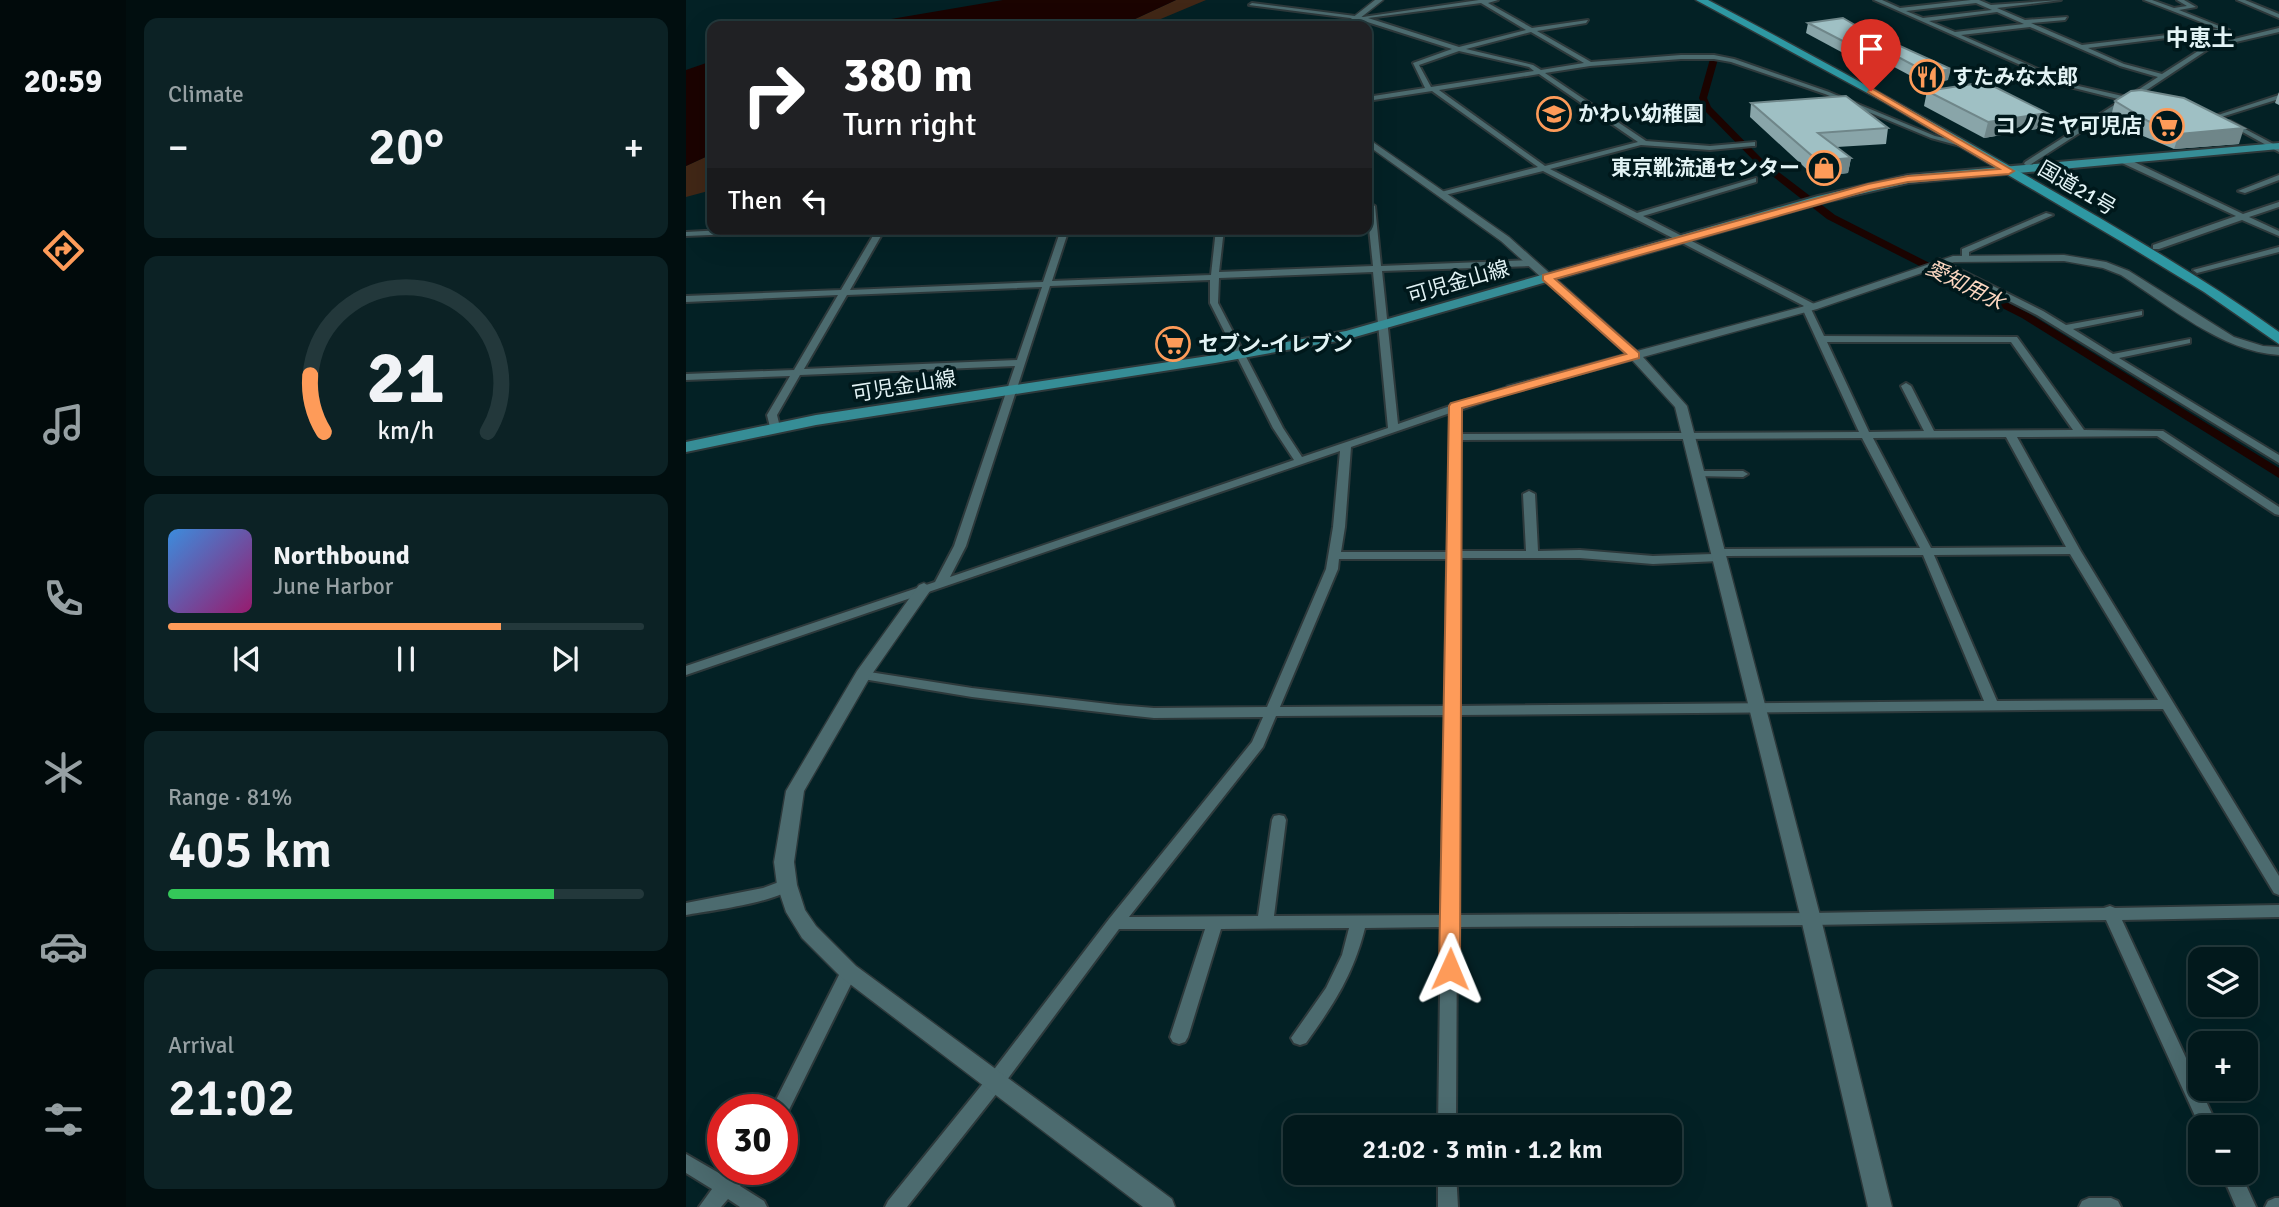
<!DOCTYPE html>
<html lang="en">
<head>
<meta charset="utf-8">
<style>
	body { margin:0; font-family:Signika,"Noto Sans JP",sans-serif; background:#0c2225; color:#f1f3f6; height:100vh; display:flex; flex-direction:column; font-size:26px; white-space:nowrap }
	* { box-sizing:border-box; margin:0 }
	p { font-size:23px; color:#96a0a3 }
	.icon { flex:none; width:38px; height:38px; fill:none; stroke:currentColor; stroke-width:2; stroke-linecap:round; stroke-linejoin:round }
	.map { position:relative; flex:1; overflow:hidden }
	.drawer { display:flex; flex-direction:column; gap:18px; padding:18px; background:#010e0f; width:560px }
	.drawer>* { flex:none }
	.banner { position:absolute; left:21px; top:21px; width:665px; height:214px; border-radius:14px; box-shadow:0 7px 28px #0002,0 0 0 2px #23383b; background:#202124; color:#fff; overflow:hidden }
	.tools { position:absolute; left:1502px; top:947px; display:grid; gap:14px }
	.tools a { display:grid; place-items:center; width:70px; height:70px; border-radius:14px; background:#02191c; box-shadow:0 7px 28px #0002,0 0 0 2px #23383b; font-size:35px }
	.speed { position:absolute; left:21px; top:1094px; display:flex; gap:14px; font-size:35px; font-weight:700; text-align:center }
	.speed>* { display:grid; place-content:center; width:91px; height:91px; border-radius:50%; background:#02191c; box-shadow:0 7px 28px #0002,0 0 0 2px #23383b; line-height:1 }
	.speed .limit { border:10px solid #d22; background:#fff; color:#111 }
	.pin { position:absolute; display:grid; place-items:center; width:60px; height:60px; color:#fff; margin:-72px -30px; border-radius:50% 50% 50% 0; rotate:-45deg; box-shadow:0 0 7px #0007 }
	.pin .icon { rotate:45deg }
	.me { position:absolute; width:77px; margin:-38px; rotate:1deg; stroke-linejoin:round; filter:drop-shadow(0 0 5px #0008) }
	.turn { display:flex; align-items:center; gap:24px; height:147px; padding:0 21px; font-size:32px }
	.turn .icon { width:91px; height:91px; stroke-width:2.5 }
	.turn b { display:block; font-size:49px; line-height:60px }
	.then { display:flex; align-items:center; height:66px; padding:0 21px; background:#0003; gap:14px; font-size:26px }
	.big { font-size:52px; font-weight:600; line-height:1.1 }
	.drawer .widget { flex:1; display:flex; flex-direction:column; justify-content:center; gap:10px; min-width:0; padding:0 24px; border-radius:14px; background:#0c2225 }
	.drawer .dial { align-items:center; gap:0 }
	.dial svg { height:182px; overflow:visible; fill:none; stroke:#23383b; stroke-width:7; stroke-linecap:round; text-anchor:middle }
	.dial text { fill:#f1f3f6; stroke:none }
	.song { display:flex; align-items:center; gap:21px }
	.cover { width:84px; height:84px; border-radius:10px; background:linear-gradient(135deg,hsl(210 70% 55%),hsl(320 70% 35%)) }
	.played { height:7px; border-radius:4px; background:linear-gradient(90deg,#fe9b59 70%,#23383b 70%) }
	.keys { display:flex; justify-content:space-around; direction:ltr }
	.heat { display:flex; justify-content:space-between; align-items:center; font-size:38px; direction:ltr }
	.charge { height:10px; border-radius:5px; background:linear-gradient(90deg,#34c759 81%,#23383b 0) }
	.trip { position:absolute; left:597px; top:1115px; width:399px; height:70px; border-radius:14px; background:#02191c; box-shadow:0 7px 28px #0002,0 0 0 2px #23383b; font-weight:600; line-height:70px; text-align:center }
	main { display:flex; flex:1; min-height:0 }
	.menu { display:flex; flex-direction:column; width:126px; justify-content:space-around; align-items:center; background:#010a0b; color:#96a0a3 }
	.menu .icon { width:49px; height:49px }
	.menu .current { color:#fe9b59 }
	.menu b { font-size:32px; color:#f1f3f6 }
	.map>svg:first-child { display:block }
</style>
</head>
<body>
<main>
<nav class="menu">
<b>20:59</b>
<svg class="icon current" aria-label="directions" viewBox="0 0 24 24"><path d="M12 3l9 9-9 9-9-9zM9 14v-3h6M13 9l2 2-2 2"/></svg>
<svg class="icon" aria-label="music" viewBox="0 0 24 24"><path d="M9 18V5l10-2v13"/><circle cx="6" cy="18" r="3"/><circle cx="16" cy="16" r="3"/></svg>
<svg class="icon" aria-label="phone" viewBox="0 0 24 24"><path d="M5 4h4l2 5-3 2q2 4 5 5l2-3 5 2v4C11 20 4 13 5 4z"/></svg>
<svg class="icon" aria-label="climate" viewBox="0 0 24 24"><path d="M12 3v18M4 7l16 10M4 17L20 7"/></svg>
<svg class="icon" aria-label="car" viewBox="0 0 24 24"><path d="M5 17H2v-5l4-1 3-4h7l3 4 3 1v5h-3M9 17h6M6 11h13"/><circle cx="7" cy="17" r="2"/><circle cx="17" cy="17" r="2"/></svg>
<svg class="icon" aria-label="filters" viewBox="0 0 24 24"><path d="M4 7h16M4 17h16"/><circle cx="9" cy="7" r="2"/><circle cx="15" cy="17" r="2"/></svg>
</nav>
<section class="drawer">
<div class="widget"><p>Climate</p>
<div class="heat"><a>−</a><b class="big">20°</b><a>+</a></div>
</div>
<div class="widget dial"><svg viewBox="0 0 100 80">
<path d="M14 69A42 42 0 1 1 86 69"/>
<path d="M14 69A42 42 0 0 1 8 44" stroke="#fe9b59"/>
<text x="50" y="56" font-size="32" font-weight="700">21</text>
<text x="50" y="72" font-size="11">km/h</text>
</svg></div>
<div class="widget">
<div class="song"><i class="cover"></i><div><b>Northbound</b><p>June Harbor</p></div></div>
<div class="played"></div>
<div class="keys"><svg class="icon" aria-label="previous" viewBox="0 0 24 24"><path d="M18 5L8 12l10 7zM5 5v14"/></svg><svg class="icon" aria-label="pause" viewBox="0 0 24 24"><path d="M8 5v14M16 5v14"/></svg><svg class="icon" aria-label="next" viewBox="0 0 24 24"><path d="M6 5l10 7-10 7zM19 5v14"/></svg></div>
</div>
<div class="widget"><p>Range · 81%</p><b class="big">405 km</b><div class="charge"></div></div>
<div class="widget"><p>Arrival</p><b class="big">21:02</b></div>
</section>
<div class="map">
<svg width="1593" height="1207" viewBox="0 0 1593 1207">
	<rect width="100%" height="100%" fill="#032125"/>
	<path fill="#412716" d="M490,0H520L458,26H434Z
		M26,154V190L0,197V166Z"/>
	<path fill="#1b0300" d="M317,0H490L434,26H164Z
		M26,61V154L0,166V70Z"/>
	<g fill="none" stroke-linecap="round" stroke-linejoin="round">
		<path fill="#1b0300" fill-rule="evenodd" d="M1028,57L1032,59L1021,98L1025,107L1077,160L1149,215L1344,314L1593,468V478L1336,318L1141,219L1071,164L1018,110L1013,98L1024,59Z"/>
		<g stroke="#2d393b" stroke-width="4">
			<path id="minor" d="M793,0H812L802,3L846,28L902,20L900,23L851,31L905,62L995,55H1028L1048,59L1143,92L1249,136L1281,143V147H1278L1245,138L1139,94L1045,62L1028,59H995L904,66L859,73L960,141L1024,146L1069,142V146H1066L1024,150L955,145L864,169L951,213L1070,178V182L957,216L1130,305V309H1125L1138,336L1331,337L1398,430L1477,431L1593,507V515L1589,514L1471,436L1331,437L1394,550L1593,876V895L1588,893L1477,709L772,715L771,915L1125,913L1418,908L1424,906L1429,908L1593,905V917L1436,920L1532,1127H1514L1420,920L1125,925L771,927L770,1127H752L755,927L679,928C667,975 648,1004 620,1043L614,1045L608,1043L605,1038L640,988L656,955L663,928L535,929L502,1037L499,1042L493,1044L487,1042L484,1037L519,929H433L315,1088L221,1207H199L202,1201L303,1076L423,919L566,742L577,717L468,718L431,714L286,697L177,679L170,675L177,671L286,688L431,705L468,708L581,707L640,569L647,527L654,451L0,675V666L249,582L268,546L329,366L114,375L91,415L94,427L89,430L84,427L81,415L104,376L0,380V374L108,370L152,295L0,302V296L155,290L191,229H199L164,290L357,282L375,229H383L366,281L525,275L530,229H538L533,272L687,266L681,209V205L685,204L689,206L695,266L845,260L849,263L845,266L696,271L712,424L764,406L765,404H772L825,386L828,387V391L774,410V434L1173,432L1116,308L1118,306L857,171L755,196V192L852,167L746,91L681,101V97L739,88L727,63L766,49L672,19L563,5L566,3L677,17ZM795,3L840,30L773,47L682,18ZM845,32L898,63L855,70L847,65L780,49ZM773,51L843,67L848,71L745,87L733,65ZM853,74L952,142L859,166L753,90ZM687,272L702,428L616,457L597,428L532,303L533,278ZM524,280V303L587,428L608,460L264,577L280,546L364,286ZM356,287L331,360L118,369L161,295ZM1141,342H1325L1387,430L1248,431L1225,386L1220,383L1215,386L1238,431L1183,432ZM764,413L762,552H655L659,527L665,447ZM1320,437L1380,547L1245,548L1187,438ZM1176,438L1234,548L1032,549L1028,551L1027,554L967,556L894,550L852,551L849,494L843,491L837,494L840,551H773L774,440ZM1384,554L1472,700L1311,701L1248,555ZM1237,555L1298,701L772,706L773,558H894L967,564L1033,561L1037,559L1038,556ZM653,559H761L759,706L594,707L652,569ZM759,715L755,915L588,916L600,820L598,816L593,815L588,816L586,820L572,916L443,917L577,747L590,716Z
				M1188,0H1196L1214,8L1285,0H1293L1305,5L1375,0L1311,8L1339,20L1381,17L1379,20L1345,23L1396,45L1533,29L1458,0H1466L1488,8L1501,6L1491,0H1498L1510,7L1493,10L1543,30L1402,48L1438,64L1476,74L1520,46L1593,28V32L1524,48L1447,99L1451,100V102L1443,101L1342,166L1338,164L1339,162L1436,100L1384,87ZM1290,3L1306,10L1237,18L1220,11ZM1311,12L1338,24L1269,32L1243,21ZM1344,27L1434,66L1472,77L1441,97L1388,85L1275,35Z
				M1551,0H1559L1593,14V18Z
				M1593,95V99L1532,118L1529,116Z
				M1544,121L1593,147V152L1542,124L1541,123Z
				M1436,159H1442L1557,214L1593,202V207L1563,217L1593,231V236L1556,220L1473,249H1467V245L1550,216L1436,163Z
				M1593,175V180L1559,193L1552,191Z
				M1360,213L1367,215L1283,252V260L1276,258V249Z
				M56,229H125L121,231L0,236V232Z
				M1593,247V252L1511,273L1507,270Z
				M1253,259L1357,311L1380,325L1456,311V315L1387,329L1427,354L1504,339V343L1433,358L1593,455V463L1351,315L1250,264L1249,262Z
				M1014,471H1057L1062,474L1057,477L1010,476L1009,474Z
				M101,879L106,881L109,885C97,902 22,911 0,915V903L77,888Z
				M163,965L169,967L171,972L100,1116L96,1117V1110H85L157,967Z
				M0,1154L38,1176L44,1169H65L54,1186L78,1201L81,1207H54L42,1199L35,1207H13L26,1189L0,1173Z
				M752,1172H770L772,1207H752Z
				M1535,1172H1554L1570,1207H1550Z
				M1403,1198H1425L1432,1201L1435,1207H1393L1396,1201Z
				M1589,1198H1593V1207H1579L1582,1201Z"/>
		</g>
		<g stroke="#2d393b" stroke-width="3">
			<path id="tertiary" d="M689,0H697L664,26H656Z
				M681,138L823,237L951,351L1123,305L1267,256L1378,255L1420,262L1443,271L1548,337L1577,346L1593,347V355C1534,351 1484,306 1435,275L1417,268L1378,261L1268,262L1131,309L957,357L1001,406L1135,919L1206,1207H1182L1115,919L989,407L946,360L829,392H821V386L940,354L815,241L681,145Z
				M238,583L246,588L184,677L118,791L108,862L111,885L119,910L130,926L170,966L486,1199L489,1207H457L156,978L116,938L100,912L91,885L88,862L100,791L171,671L233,585Z"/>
		</g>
		<g stroke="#2d393b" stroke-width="4">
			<path id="primary" d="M1593,143V149L1222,183L1139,202L662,339L529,363L130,425L0,452V442L130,415L529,355L660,331L1132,196L1222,175Z"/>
		</g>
		<g stroke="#2d393b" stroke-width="3">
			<path id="trunk" d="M1010,0H1022C1134,59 1244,120 1353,183C1435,230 1516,277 1593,332V344L1518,292L1436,242L1198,102Z"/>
		</g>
		<use href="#minor" fill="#4c6b6f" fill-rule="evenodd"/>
		<use href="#tertiary" fill="#4c6b6f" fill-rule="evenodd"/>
		<use href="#primary" fill="#368d96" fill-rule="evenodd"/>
		<use href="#trunk" fill="#2e98a3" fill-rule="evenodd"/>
	</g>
	<path fill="#89a5a9" d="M1157,18L1262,80L1240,84L1195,60V58L1172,61L1120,33L1122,23Z
		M1241,91L1361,113L1357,128L1298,138L1238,106Z
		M1593,92V105L1589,103Z
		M1429,101L1553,144L1488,149L1457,136L1425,116Z
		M1065,103L1202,128L1200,144L1151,147L1165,158L1162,173L1129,177L1064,117Z"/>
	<path fill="#6f8689" d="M1198,47L1195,58L1172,61L1174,50Z
		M1265,69L1262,80L1240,84L1242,73Z
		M1361,113L1357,128L1298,138L1302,122Z
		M1558,128L1553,144L1488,149L1493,134Z
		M1165,158L1162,173L1129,177L1132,161Z"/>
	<path fill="#9fc0c4" stroke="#6f8689" stroke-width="2" d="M1157,18L1200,43L1201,40L1265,69L1242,73L1197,49L1198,47L1174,50L1122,23Z
		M1299,82L1361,113L1302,122L1241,91Z
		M1455,90L1498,98L1558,128L1493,134L1462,121L1429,101L1445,91Z
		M1160,96L1202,128L1132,133L1165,158L1132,161L1065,103Z"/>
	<path fill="#fe9b59" stroke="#a5653a" stroke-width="2" d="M1185,88L1328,171L1323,174L1222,182L1184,190L869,279L953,353V358L776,408L774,969L771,975L764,978L756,975L753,969L763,406L765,403L940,354L857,280V275L1182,184L1222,176L1313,169L1182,92Z"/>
	<defs>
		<g id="restaurant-ring" transform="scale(1.75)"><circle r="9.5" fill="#00181b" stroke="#fe9b59" stroke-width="1.5"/><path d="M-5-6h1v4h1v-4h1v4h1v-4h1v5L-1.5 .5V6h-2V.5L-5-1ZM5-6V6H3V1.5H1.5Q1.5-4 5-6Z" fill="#fe9b59"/></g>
		<g id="school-ring" transform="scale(1.75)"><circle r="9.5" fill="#00181b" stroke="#fe9b59" stroke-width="1.5"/><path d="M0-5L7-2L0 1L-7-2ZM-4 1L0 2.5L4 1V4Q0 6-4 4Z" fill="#fe9b59"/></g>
		<g id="supermarket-ring" transform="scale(1.75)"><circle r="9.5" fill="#00181b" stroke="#fe9b59" stroke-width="1.5"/><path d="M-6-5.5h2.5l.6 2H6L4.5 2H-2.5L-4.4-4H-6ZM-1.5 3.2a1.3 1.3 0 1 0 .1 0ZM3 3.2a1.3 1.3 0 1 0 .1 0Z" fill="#fe9b59"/></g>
		<g id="shop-ring" transform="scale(1.75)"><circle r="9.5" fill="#00181b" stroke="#fe9b59" stroke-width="1.5"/><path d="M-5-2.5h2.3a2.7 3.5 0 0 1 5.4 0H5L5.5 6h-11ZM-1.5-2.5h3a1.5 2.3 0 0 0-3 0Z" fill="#fe9b59"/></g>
	</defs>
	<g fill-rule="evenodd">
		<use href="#restaurant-ring" x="1241" y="77"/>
		<use href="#school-ring" x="868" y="114"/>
		<use href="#supermarket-ring" x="1481" y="126"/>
		<use href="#shop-ring" x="1138" y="168"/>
		<use href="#supermarket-ring" x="487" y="344"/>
	</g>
	<g text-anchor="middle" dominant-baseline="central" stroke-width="7" stroke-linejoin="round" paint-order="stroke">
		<g font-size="21" font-weight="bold" fill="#e2f3f5" stroke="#00181b" text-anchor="start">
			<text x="1266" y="77">すたみな太郎</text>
			<text x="892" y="114">かわい幼稚園</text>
			<text x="1456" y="126" text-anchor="end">コノミヤ可児店</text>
			<text x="1114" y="168" text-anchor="end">東京靴流通センター</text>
			<text x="512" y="344">セブン-イレブン</text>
		</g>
		<g font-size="21" fill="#e2f3f5" stroke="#00181b">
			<text transform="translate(1391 188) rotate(30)">国道21号</text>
			<text transform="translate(772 282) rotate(-16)">可児金山線</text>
			<text transform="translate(218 386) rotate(-9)">可児金山線</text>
		</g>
		<g font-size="21" font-style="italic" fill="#fcd7c1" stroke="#00181b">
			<text transform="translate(1279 285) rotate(27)">愛知用水</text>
		</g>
		<g font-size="23" font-weight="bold" fill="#e2f3f5" stroke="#00181b">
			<text x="1514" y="38">中恵土</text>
		</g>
	</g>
</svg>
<div class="tools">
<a><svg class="icon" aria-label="layers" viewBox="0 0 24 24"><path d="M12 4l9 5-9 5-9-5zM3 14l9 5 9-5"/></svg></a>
<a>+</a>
<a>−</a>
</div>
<div class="speed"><div class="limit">30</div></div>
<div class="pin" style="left:1185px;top:91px;background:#d93025"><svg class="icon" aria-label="arrive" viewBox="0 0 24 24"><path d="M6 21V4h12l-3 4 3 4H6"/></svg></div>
<svg class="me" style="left:764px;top:969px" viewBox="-20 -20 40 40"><path d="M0-17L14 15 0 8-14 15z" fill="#fe9b59" stroke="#fff" stroke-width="4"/></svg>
<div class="trip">21:02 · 3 min · 1.2 km</div>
<div class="banner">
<div class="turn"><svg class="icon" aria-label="right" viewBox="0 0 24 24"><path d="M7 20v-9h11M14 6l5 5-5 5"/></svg><div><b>380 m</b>Turn right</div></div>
<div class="then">Then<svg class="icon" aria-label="left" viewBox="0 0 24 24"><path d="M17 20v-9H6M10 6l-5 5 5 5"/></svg></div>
</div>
</div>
</main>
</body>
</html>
